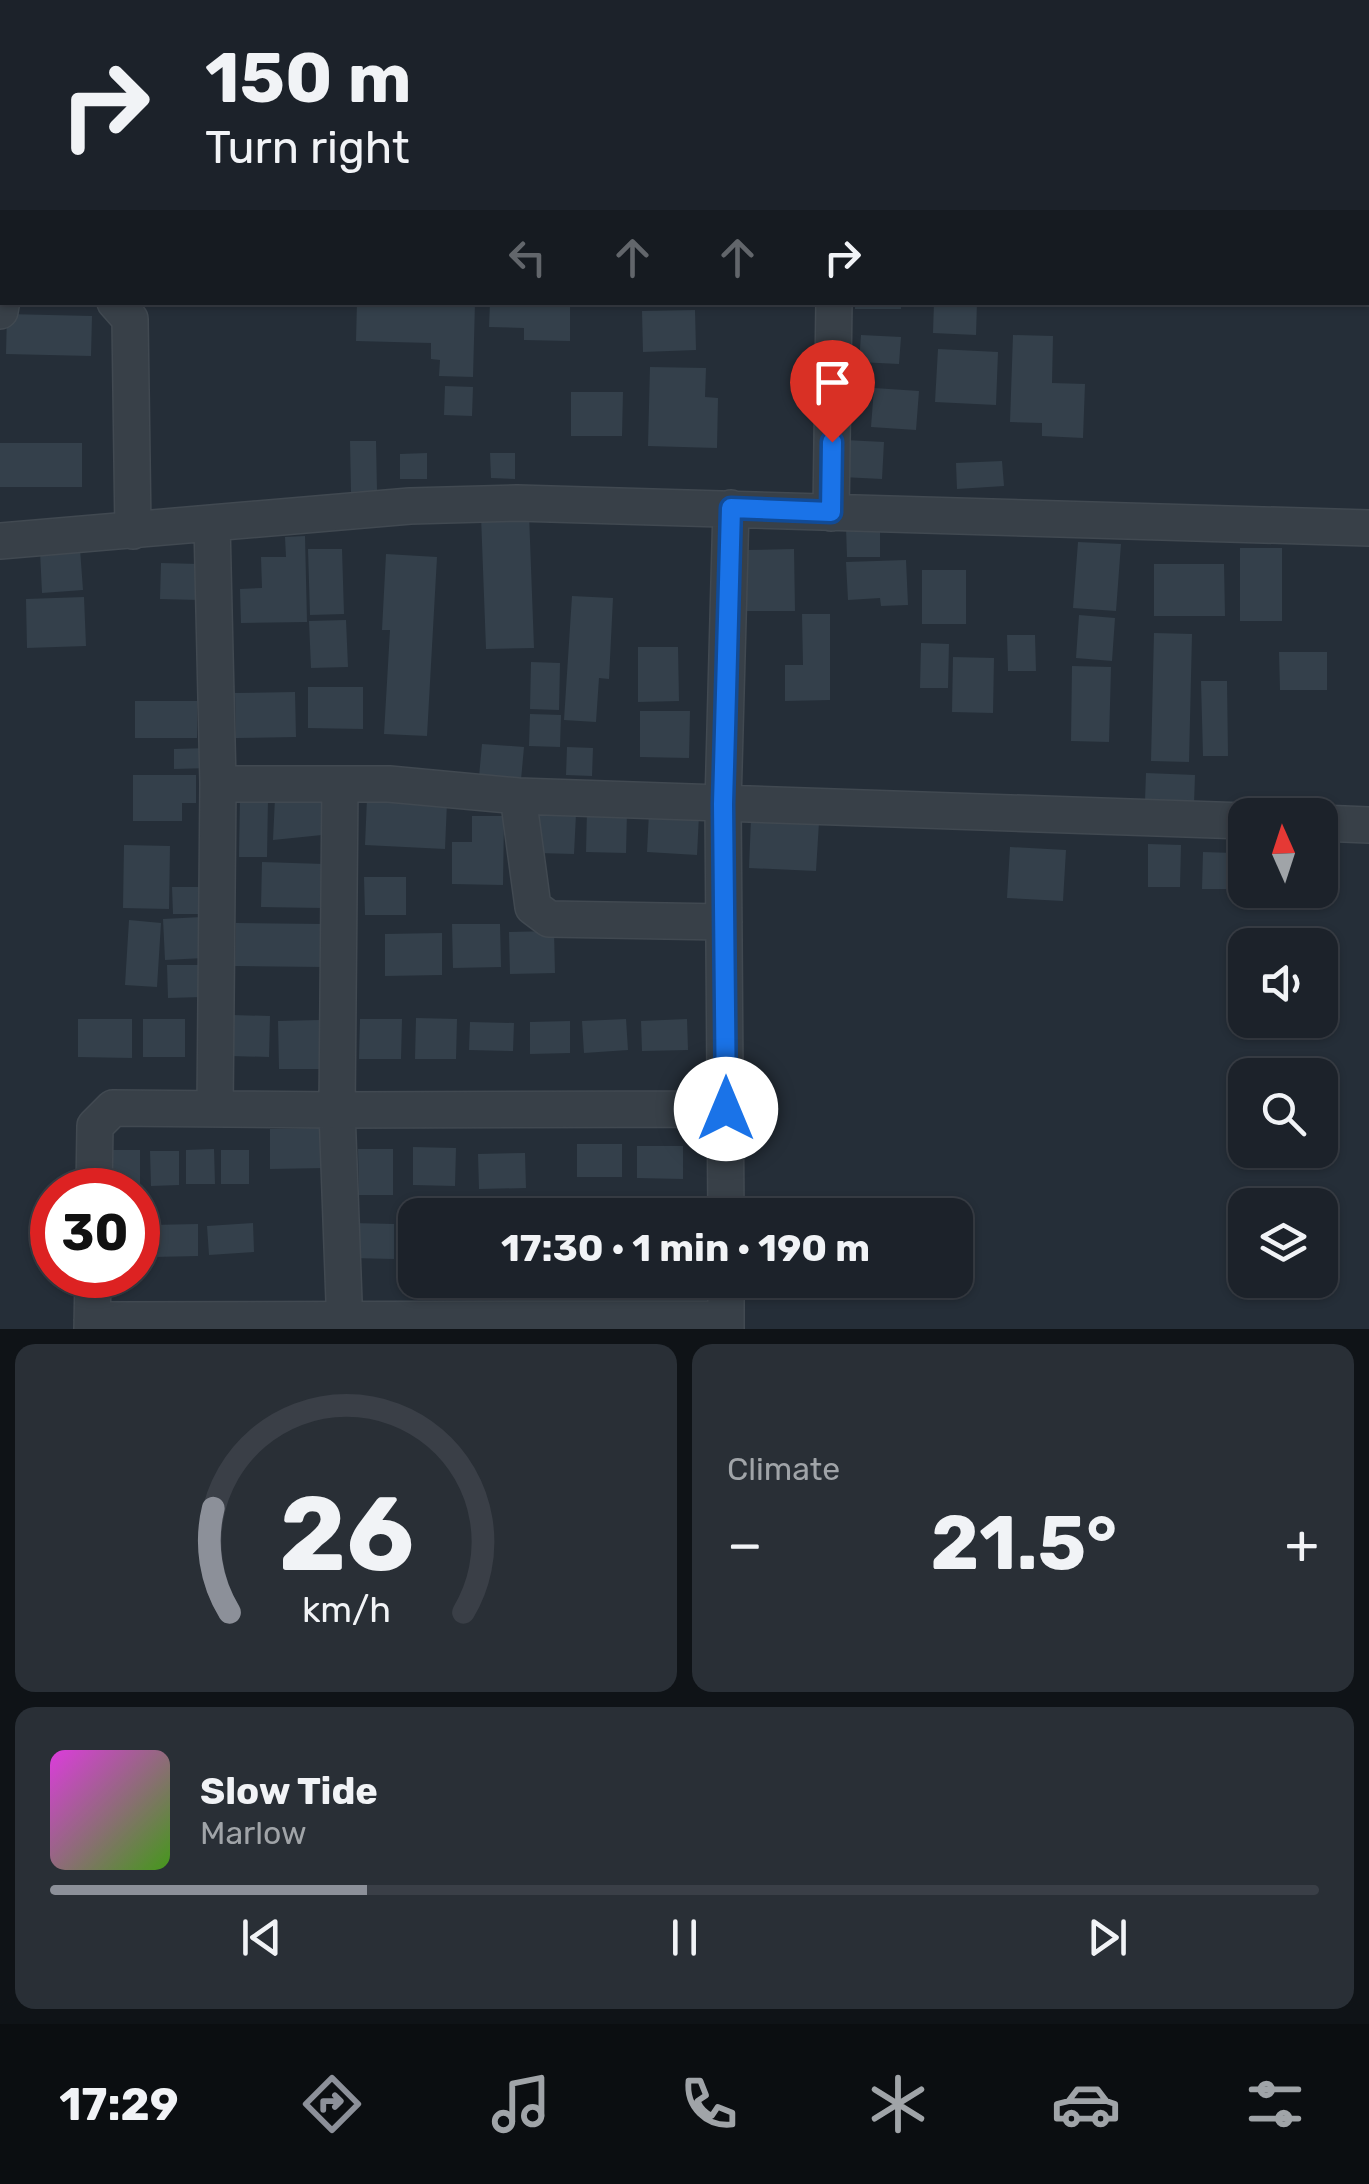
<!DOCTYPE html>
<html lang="en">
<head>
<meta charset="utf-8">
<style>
	body { margin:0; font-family:Rubik,sans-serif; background:#292f36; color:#f1f3f6; height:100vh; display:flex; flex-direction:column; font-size:38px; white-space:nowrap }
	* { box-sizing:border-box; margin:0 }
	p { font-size:32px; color:#a0a4a8 }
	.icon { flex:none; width:55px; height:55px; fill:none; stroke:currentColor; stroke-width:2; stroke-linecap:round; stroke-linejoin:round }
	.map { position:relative; height:1329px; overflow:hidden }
	.panel { display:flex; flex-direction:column; gap:15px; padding:15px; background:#0f1317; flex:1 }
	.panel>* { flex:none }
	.hud { position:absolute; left:0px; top:0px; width:1370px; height:305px; box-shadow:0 2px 8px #0004,0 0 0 2px #3a3f47; background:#1c222a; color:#f1f3f6; overflow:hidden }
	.needle { width:65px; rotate:357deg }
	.tools { position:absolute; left:1228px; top:798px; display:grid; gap:20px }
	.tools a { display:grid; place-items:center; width:110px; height:110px; border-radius:20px; background:#1c222a; box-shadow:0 2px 8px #0004,0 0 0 2px #3a3f47; font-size:50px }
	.speed { position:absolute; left:30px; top:1168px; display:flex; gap:20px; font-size:50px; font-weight:700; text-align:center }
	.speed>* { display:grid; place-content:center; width:130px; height:130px; border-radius:50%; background:#1c222a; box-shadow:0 2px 8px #0004,0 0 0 2px #3a3f47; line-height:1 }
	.speed .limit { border:15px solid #d22; background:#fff; color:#111 }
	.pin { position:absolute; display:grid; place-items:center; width:85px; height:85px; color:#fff; margin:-102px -42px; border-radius:50% 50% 50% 0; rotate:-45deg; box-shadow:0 0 10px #0007 }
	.pin .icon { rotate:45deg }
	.me { position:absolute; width:110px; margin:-55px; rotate:0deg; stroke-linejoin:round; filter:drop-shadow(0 0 8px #0008) }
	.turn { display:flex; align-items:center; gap:35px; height:210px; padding:0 40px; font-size:45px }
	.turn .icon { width:130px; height:130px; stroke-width:2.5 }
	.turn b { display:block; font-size:70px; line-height:85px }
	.lanes { display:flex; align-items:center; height:95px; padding:0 40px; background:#0003; justify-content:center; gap:50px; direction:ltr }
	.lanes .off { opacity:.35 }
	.big { font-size:75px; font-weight:700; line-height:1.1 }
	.panel .tile { flex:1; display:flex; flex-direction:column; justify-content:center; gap:15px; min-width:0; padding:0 35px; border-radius:20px; background:#292f36 }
	.panel .dial { align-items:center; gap:0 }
	.dial svg { height:260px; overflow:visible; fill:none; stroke:#3a3f47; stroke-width:7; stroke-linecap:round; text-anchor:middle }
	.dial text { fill:#f1f3f6; stroke:none }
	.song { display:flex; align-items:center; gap:30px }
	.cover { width:120px; height:120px; border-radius:15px; background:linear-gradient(135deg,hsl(300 70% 55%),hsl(100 70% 35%)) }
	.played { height:10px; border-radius:5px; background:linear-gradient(90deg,#8c9099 25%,#3a3f47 25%) }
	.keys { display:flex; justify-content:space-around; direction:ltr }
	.heat { display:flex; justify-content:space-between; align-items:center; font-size:55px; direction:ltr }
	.panel .tiles { flex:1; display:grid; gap:15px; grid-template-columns:1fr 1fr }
	.tile:last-child { grid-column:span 2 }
	.trip { position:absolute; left:398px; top:1198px; width:575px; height:100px; border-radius:20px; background:#1c222a; box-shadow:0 2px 8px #0004,0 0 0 2px #3a3f47; font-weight:700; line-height:100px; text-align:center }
	.dock { display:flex; height:160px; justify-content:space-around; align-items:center; background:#0b0e11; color:#a0a4a8 }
	.dock .icon { width:70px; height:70px }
	.dock .active { color:#8c9099 }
	.dock b { font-size:45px; color:#f1f3f6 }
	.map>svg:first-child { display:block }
</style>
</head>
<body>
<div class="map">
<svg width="1369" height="1329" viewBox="0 0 1369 1329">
	<rect width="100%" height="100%" fill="#252e38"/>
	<path fill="#34404b" d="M357,302H475L473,377L439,376L440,360L431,359V343L356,341Z
		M490,302H570V341L524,340V328L489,327Z
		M855,302H901V309H855Z
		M934,302H977L976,335L933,333Z
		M695,310L696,350L643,352L642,311Z
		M7,314L92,316L91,356L6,354Z
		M861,335L901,337L899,364L859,362Z
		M1013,335L1053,336L1052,383L1085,384L1083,438L1042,436V423L1010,422Z
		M938,349L998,352L996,405L935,402Z
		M650,367L706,368L705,397L718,398L717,448L648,446Z
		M445,386L473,387L472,416L444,415Z
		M874,388L919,391L916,430L871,427Z
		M571,392H623L622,436H571Z
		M845,440L884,442L882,479L842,477Z
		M350,441H376L377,491L351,492Z
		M0,443H82V487H0Z
		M427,453V479H400V454Z
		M490,453H515V479L491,478Z
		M1002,461L1004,486L957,489L956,463Z
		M529,514L534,648L486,649L481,516Z
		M880,526V557H847L846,527Z
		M305,536L307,622L241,623L240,589L262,588L261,557H286L285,537Z
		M1078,542L1121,544L1116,611L1073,608Z
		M1240,548H1282V621H1240Z
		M80,549L83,590L42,593L40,551Z
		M308,549H342L344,614L310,615Z
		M794,549L795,611H747L746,550Z
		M386,554L437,557L427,736L384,734L390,630H382Z
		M906,560L908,605L881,606L880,598L848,600L846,562Z
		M161,563L199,564V600L160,599Z
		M1154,564H1224L1225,616H1154Z
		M922,570H966V624H922Z
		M572,596L613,598L609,679L599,678L596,722L564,720Z
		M84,597L86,646L27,648L26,599Z
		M802,614H830V700L785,701V665H803Z
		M1079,615L1115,618L1112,661L1076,658Z
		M346,620L348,667L311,668L309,621Z
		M1154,633L1192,634L1189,762L1151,761Z
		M1007,635H1035L1036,671H1008Z
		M921,643L949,644L948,688H920Z
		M638,647H678L679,701L638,702Z
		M1279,652H1327V690H1280Z
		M953,657L994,658L993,713L952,712Z
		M531,662L560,663L559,710L530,709Z
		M1072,666L1111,667L1109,742L1071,741Z
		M1201,681H1227L1228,756H1203Z
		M308,687H363V729L308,728Z
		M295,692L296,737L236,738L235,693Z
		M135,701H197V738H135Z
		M640,711H690L689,758L640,757Z
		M530,714L561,715L560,747L529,746Z
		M482,744L524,747L521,780L479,777Z
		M567,747L593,748L592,776L566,775Z
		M209,748L210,768L174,769V749Z
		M1146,773L1195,775L1194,804L1145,801Z
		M133,775H196V803H182V821H133Z
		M240,797L268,798L267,857H239Z
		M275,798H324L322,835L273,840Z
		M367,798L447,802L445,849L365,845Z
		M587,810L627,811L626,853L586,852Z
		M649,812L699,815L697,855L647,852Z
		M540,813L576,814L574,854L538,853Z
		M472,816H504L503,885L452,884V842H472Z
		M751,819L819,822L816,871L749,868Z
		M1148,844L1181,845L1180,887H1148Z
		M124,845L170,846L169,909L123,908Z
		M1010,847L1066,850L1063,901L1007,898Z
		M1203,852L1233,853L1232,889H1202Z
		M262,862L324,864L323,908L261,907Z
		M364,877H406V915H365Z
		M172,887H206V914H173Z
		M202,917L204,958L165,960L163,919Z
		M129,920L161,923L157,987L125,985Z
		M236,923L325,924L324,967L235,966Z
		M452,924H500L501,967L453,968Z
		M554,931L555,973L510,974L509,932Z
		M442,933V975L385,976V934Z
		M167,965H201L202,997L168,998Z
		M232,1015L270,1016L269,1057L231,1056Z
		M416,1018L457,1019L456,1059H415Z
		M78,1019H132V1058L78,1057Z
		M143,1019H185V1057H143Z
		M360,1019H402L401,1059H359Z
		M626,1019L628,1050L584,1053L582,1021Z
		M687,1019L688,1050L642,1051L641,1021Z
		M319,1020V1069H279L278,1021Z
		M570,1021V1053L530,1054V1022Z
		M470,1022L514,1023L513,1051L469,1050Z
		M325,1128L326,1168L270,1169V1129Z
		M577,1144H622V1177H577Z
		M637,1146H683V1179L637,1178Z
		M413,1147L456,1148L455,1186L413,1185Z
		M214,1149L215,1184H186V1150Z
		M358,1149H393V1195H359Z
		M100,1150H140V1188L100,1189Z
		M221,1150H249V1184H221Z
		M150,1151H179V1185L151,1186Z
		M525,1153L526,1188L479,1189L478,1154Z
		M253,1223L254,1252L209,1255L207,1226Z
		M353,1223L394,1224V1259L352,1258Z
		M407,1223H415V1273H406Z
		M198,1224V1256L153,1257L152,1225Z
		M138,1226H146V1274H138Z"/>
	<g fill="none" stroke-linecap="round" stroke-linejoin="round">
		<g stroke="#414951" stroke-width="38">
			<path id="minor" d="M496,2V0
				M1368,95L1369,88
				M1368,234H1369
				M115,302L130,319L133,531
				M0,311L2,300
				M831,513L834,302
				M212,524L218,784H389L518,796L1245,821
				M0,541L410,506L517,503L1369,528
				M340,785L337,1110L345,1329
				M518,796L533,907L549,919L724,922
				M1320,823L1369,825
				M215,1109L218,784
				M94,1190L95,1126L113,1108L337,1110L726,1109
				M726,1215L723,804L731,508
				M92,1320L726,1319
				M92,1329L93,1275
				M726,1329V1280"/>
		</g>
		<path stroke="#3f5151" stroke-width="5" stroke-dasharray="8 8" stroke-linecap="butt" d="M727,2V0"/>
		<use href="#minor" stroke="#384048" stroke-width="35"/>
	</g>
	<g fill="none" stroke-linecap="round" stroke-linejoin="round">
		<g stroke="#114b97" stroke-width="25">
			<path id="route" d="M726,1109L723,804L731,508L831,512L832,442"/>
		</g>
		<use href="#route" stroke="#1a73e8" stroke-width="18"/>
	</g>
</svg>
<div class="tools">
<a><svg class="needle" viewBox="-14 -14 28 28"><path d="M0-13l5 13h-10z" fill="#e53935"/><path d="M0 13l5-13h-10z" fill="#a0a4a8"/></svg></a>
<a><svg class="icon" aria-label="sound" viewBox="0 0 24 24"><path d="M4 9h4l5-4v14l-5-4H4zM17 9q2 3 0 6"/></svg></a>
<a><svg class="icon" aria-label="search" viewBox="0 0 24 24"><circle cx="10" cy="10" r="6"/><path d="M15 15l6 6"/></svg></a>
<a><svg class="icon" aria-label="layers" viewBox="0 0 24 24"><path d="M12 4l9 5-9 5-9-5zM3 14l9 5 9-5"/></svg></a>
</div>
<div class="speed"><div class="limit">30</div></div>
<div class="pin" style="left:832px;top:442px;background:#d93025"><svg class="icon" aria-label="arrive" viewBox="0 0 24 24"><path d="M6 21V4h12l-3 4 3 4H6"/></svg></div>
<svg class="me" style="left:726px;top:1109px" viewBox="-20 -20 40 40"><circle r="19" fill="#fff"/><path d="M0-13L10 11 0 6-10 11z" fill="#1a73e8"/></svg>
<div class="trip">17:30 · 1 min · 190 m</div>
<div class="hud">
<div class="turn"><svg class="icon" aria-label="right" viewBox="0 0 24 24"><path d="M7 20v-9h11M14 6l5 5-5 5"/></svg><div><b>150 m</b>Turn right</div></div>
<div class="lanes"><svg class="icon off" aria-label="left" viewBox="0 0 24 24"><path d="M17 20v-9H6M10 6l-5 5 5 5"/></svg><svg class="icon off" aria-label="ahead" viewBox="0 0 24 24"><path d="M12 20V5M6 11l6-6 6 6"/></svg><svg class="icon off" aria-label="ahead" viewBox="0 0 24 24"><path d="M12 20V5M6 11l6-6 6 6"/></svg><svg class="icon" aria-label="right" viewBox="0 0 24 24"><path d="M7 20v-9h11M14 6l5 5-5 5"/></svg></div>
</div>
</div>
<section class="panel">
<div class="tiles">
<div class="tile dial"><svg viewBox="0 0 100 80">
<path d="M14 69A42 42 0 1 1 86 69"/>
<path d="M14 69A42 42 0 0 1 9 37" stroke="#8c9099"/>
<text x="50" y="56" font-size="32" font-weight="700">26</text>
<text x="50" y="72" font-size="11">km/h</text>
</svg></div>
<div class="tile"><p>Climate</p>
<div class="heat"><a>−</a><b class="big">21.5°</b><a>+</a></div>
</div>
<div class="tile">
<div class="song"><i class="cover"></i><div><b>Slow Tide</b><p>Marlow</p></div></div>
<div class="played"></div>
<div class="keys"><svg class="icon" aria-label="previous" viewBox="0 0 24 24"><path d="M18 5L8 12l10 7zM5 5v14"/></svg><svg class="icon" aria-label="pause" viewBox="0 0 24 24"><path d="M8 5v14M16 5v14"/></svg><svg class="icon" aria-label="next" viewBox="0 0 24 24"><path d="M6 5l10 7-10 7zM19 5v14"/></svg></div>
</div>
</div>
</section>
<nav class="dock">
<b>17:29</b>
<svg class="icon active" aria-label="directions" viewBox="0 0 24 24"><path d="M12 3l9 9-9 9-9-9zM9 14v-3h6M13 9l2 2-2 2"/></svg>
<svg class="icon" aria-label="music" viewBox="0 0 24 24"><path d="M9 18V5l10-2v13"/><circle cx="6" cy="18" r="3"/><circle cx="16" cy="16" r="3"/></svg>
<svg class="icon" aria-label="phone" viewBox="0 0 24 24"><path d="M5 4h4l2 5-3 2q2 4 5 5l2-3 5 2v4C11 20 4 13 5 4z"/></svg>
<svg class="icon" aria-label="climate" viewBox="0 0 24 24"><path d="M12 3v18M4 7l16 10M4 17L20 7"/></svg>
<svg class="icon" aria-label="car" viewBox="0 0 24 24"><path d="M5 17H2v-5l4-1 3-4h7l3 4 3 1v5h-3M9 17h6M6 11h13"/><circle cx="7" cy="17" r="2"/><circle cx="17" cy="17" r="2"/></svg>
<svg class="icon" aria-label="filters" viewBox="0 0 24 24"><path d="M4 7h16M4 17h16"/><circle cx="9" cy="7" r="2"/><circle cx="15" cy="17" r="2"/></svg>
</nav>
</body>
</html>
